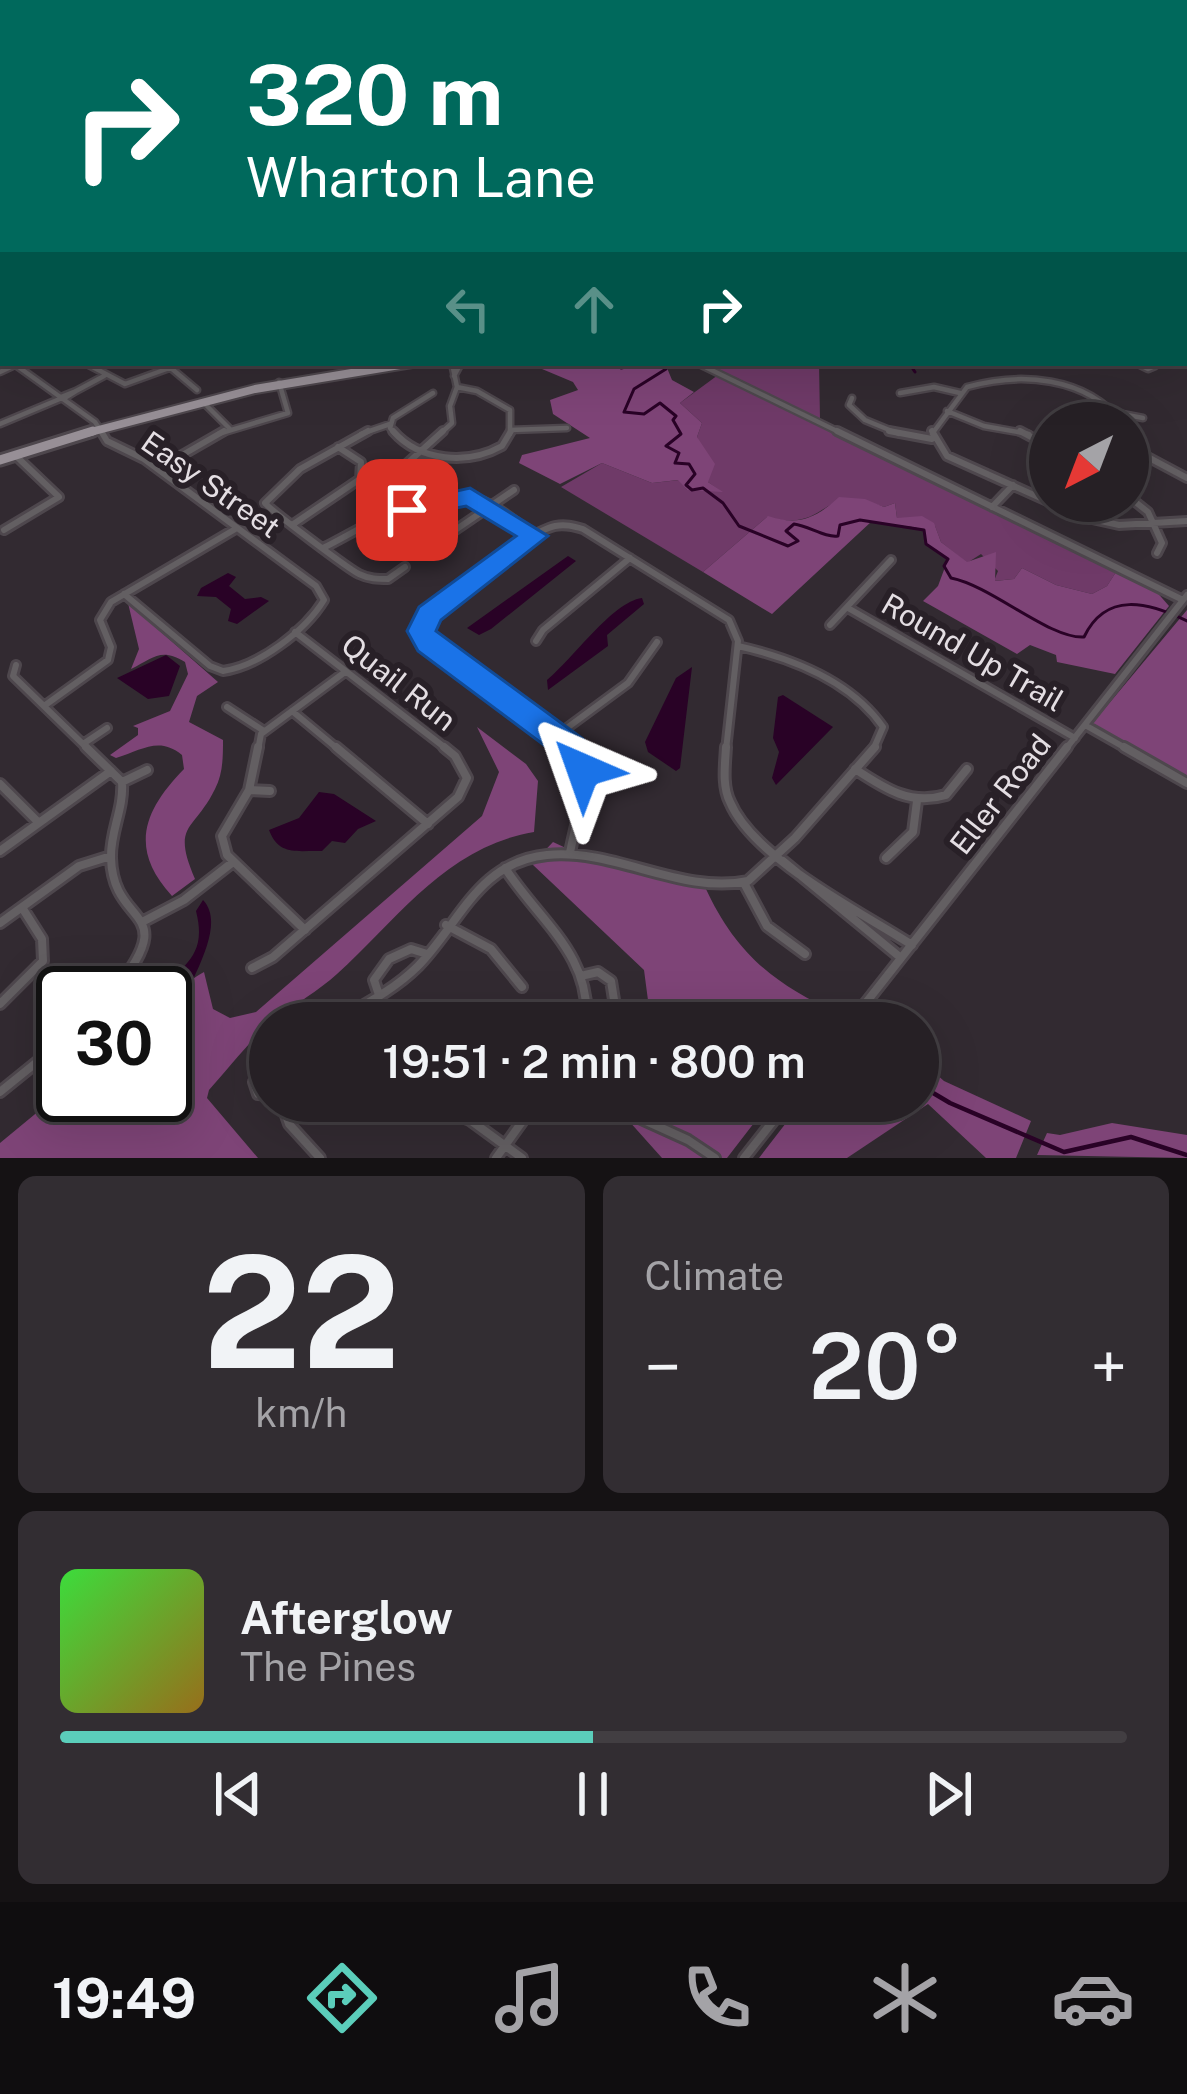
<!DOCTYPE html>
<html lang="en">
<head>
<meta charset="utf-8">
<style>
	body { margin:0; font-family:"Public Sans",sans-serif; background:#322d32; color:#f1f3f6; height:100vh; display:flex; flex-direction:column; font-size:45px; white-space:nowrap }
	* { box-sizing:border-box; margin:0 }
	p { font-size:39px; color:#a4a3a7 }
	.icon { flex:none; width:66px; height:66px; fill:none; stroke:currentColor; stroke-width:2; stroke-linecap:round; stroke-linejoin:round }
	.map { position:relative; height:1158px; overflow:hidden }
	.side { display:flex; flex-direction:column; gap:18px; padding:18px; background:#151214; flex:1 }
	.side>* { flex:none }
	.guide { position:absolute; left:0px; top:0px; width:1188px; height:366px; box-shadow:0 12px 48px #0002,0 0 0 3px #423e42; background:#00695c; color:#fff; overflow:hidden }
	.needle { width:78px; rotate:222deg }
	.buttons { position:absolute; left:1029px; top:402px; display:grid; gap:24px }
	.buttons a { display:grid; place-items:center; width:120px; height:120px; border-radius:50%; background:#262025; box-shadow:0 12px 48px #0002,0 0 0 3px #423e42; font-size:60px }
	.speed { position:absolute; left:36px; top:966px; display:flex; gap:24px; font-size:60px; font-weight:700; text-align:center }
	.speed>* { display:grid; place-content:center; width:156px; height:156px; border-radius:50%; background:#262025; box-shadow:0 12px 48px #0002,0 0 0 3px #423e42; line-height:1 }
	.speed .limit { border:6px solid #111; border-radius:18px; background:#fff; color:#111 }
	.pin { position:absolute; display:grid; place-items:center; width:102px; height:102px; color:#fff; margin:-51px; border-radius:24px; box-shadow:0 6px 18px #0006 }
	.me { position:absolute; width:132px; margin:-66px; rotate:317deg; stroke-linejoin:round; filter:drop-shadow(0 0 9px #0008) }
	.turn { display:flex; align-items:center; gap:42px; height:252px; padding:0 48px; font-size:54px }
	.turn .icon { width:156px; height:156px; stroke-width:2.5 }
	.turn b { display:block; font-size:84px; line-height:102px }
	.lanes { display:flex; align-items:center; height:114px; padding:0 48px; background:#0003; justify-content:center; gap:60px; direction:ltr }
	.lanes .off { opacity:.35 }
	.big { font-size:90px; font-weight:600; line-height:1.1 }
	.side .widget { flex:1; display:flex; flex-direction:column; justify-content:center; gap:18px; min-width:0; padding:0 42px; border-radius:18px; background:#322d32 }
	.side .dial { align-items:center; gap:0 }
	.dial b { font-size:156px; line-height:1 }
	.song { display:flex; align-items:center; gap:36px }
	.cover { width:144px; height:144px; border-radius:18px; background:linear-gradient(135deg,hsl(120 70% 55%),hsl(40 70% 35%)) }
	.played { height:12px; border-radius:6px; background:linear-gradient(90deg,#5bcebb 50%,#423e42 50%) }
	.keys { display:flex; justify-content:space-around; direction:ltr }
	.heat { display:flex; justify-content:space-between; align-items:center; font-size:66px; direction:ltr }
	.side .tiles { flex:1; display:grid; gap:18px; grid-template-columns:1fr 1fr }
	.widget:last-child { grid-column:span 2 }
	.trip { position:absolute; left:249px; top:1002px; width:690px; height:120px; border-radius:60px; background:#262025; box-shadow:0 12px 48px #0002,0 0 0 3px #423e42; font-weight:600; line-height:120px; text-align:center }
	.dock { display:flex; height:192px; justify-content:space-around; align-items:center; background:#0f0d0f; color:#a4a3a7 }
	.dock .icon { width:84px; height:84px }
	.dock .selected { color:#5bcebb }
	.dock b { font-size:54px; color:#f1f3f6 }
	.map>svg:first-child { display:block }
</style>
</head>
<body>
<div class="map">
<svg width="1187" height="1158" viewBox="0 0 1187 1158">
	<rect width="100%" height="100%" fill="#322a31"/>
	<path fill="#6f3a68" d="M706,363H819L820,419Z
		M718,375L1116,572L1107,586L1092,594L1056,585L1022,568L1014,579L994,581L998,571L981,554L967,563L941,542L935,526L897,518L895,503L884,507C816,481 831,534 767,517L703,572L561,487L602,463L652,483L679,480L687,490H719L708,482L697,437L702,423L680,403Z"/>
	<path fill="#7e4477" d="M546,363H665L672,380L694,392L680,403L702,423L697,437L715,464L708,482L723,492L687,490L678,480L652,483L602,463L560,484L519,463L522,455L590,438L553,414L550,400L578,390L573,382L542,369Z
		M839,497L865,499L884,507L895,503L897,518L922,516L934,523L941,542L967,562L996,552L995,581L1014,579L1022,568L1056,585L1092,594L1107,586L1116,572L1155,590L1169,606L1115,674L1057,662L1056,655L1030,645L1017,654L923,601L938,586L948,559L926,544L924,530C907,523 890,528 872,521L772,614L703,572L768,516C798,526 815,519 839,497Z
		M128,603L218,682L197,696L189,722L223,740C223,757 223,774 215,789C194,832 171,823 195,879L172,896C129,849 143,811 184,769L182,755C159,736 142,750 116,758L110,755L138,735V728L133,726L170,711L188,674L185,662C161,647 153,658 131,669L139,649Z
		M1187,610V778L1091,725Z
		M477,727L526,764L538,781L534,832C446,847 399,918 337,974C316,993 290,1007 271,1023C251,1039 228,1069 209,1090L207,1098L258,1158H0V1143L63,1091V1095H165C165,1047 155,998 204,972L213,1009L230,1018L256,1012L482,816L499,772Z
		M553,842L596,862L705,887C736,954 774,984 839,1014L832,1023H651L644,970L532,864Z
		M918,1058L944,1081L1031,1121L1016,1158H986L928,1104L847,1158H759L803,1101H918Z
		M611,1101H771L727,1158H662Z
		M1112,1123L1187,1135V1158L1037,1155L1047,1133L1060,1135Z"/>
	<path fill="#290226" d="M568,556L576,561L491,629L479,635L467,628Z
		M228,573L236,577L229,586L245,599L261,597L269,601L237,624L228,621L231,609L216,597L197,596L201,588Z
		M642,598L644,604L607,635L608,646L548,690L547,680C573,659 612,602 642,598Z
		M166,655L180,666L169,696L148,699L117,678Z
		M692,667L680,768L676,771L648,752L645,742L676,678Z
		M783,695L833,727L776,785L772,778L779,752L773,738L778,697Z
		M319,792L334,794L376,821L358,829L345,843L332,841L322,851C299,850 279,857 269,830L299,818Z
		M203,900C231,929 178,996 173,1030L165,1036C165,1025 162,1007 165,997C176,962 209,962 196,911Z"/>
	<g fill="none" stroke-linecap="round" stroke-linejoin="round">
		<path stroke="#290226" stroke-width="3" d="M611,363L621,368L646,363
			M660,363L666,369L634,389L624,412L644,414L660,403L676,416L673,420L681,434L666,446L679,453L675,463L689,464L695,474L686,485L692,490L703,488L723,503L739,526L788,546L798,541L786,531L794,524C809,526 825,538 838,536L840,525L860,520L924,530L926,544L948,559L944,566L951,578C992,586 1049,639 1084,637C1106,591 1148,602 1187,621
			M909,363L915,372"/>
		<path stroke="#290226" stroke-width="4.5" d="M918,1084L950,1103L1064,1152L1131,1137L1187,1155"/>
		<g stroke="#4e474d" stroke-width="6">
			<path id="minor-far3" d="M1063,0L1074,3
				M28,3L38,0
				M484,3L491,0
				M1049,3L1054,0
				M1117,3L1183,0"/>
		</g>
		<g stroke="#4e474d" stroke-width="9">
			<path id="minor-far2" d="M0,305L3,301
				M13,363L95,422L103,434
				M85,363L125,384L172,367
				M165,363L197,390
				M697,363L843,434
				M1136,363L1148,369L1155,366L1152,363
				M0,372L15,365
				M454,376L461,363
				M457,387L477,391L510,410V434
				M76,391L104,376
				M900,393L934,387L960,393
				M61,397L76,391L63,399
				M852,398L849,405L865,420L899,434
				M205,404L229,428
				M947,411L984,426L1029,434
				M1117,413L1143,418
				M0,424L62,398
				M510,430L567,428
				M218,434L288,413L279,382
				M361,434L390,424
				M395,434L390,428L393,418L433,393
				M440,434L452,423L450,406L457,387L452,363
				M932,434L967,387C1020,372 1086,376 1122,423"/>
		</g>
		<g stroke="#4e474d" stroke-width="12">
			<path id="minor-far1" d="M101,431L107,441L144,459L316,586L324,600C305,631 259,666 223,671L210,666L124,594
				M368,431L300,469L265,503C270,510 350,570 359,574C369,579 378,579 388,579L405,567
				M393,431C420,462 468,465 502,446L511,431
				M837,431L1183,600
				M889,431L932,439
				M932,431L947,456L1083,517L1119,525L1187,521
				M1020,431L1050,447
				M1128,439L1142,454L1187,478
				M158,469L224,431
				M1128,496L1148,512L1162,543L1157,553
				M992,507L1013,485
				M408,510L400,493L401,469L443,431
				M292,525L360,479L361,462L338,447
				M4,530L59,497L15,455
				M448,535L514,490
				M323,548C364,528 423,486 471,497C495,503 516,522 535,536
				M848,608L1075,738
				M830,625L891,560
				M295,632L448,750
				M536,641L543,630L630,558
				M738,646C791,658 851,681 883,727L873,750
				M16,665L13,676L89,750
				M44,706L108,660L111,647L100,620L111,602L237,528
				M227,707L264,731
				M292,711L339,750
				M1085,725L1129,750
				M556,736L628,683L657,642
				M83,744L107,728
				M258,750L261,734L345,672
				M572,750L428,643L422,631C427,605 527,532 555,526C565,524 573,526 583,529L729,620L738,641L726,750
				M1065,750L1187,595"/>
		</g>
		<g stroke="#4e474d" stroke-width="14">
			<path id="minor" d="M86,747L122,782C124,809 110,832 111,858C113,930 184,905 113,993
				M258,747L249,790L222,836L227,855L305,930
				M336,747L428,824
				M568,747C596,768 575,823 570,853
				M726,747C725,765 722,786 730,802C754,859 861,912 912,945
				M1124,747L1187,783
				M855,769C884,788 910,806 946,795L967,769
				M122,782L147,770
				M0,784L38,822
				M249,790L270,791
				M0,851L111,771
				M886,858L913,832L917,801
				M783,861L901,958
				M505,868C539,921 592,955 586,1023
				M744,883L767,926L805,954
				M144,921L184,900L233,862
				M0,923L79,866L111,856
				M446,925L491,949L522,987
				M252,968L273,957L458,797L467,778L455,756L444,747
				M585,975L598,972L611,981L615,1006L608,1023
				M379,995L374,980L389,959L411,949L427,954
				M0,1004L43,961L42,939L23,909
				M333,1023C362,1006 394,990 418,966C460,923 478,862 547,855C615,848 681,895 748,881L795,838L875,747
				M850,1023L1067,747
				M270,1068L254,1082L258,1094L270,1095
				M0,1092L63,1041
				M281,1101L289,1124L320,1158
				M418,1101L470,1120L522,1158
				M602,1101L688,1140L715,1158
				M496,1158L537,1101
				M744,1158L789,1101"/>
		</g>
		<g stroke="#4e474d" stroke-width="9">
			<path id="major-far2" d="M862,0L873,3"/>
		</g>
		<g stroke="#4e474d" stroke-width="12">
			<path id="major-far1" d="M83,434L255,389L412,363"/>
		</g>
		<g stroke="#4e474d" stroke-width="15">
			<path id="major" d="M0,460L93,431"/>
		</g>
		<use href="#minor-far3" stroke="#635f62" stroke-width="3"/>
		<use href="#minor-far2" stroke="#635f62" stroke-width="4.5"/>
		<use href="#minor-far1" stroke="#635f62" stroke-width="6"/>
		<use href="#minor" stroke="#635f62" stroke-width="8"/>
		<use href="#major-far2" stroke="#978f96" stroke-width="6"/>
		<use href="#major-far1" stroke="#978f96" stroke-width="8"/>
		<use href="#major" stroke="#978f96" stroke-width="9"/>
	</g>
	<path fill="#1a73e8" stroke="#114b97" stroke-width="3" d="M470,488L548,536L441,620L436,631L583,739L598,770L594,779L583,783L571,779L560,757L418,651L407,631L419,607L516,536L466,506L407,518L395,510L398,504Z"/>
	<g text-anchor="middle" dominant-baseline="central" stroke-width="12" stroke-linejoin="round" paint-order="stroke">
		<g font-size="30" fill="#e4dee3" stroke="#282027">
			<text transform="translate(211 484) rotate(35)">Easy Street</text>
			<text transform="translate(973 652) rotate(30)">Round Up Trail</text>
			<text transform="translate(399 682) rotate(38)">Quail Run</text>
			<text transform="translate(1000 794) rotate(-52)">Eller Road</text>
		</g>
	</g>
</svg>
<div class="buttons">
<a><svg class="needle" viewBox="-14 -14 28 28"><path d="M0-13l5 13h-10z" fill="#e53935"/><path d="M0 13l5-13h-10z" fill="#a4a3a7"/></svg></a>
</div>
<div class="speed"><div class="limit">30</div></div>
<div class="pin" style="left:407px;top:510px;background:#d93025"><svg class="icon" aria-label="arrive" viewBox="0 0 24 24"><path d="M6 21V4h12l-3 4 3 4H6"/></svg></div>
<svg class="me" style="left:583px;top:770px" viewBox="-20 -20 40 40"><path d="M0-17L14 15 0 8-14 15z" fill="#1a73e8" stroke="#fff" stroke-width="4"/></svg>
<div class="trip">19:51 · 2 min · 800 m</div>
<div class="guide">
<div class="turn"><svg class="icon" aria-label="right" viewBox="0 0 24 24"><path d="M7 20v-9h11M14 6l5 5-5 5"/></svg><div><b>320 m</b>Wharton Lane</div></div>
<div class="lanes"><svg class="icon off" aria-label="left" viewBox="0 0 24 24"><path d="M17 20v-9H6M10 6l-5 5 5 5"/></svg><svg class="icon off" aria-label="ahead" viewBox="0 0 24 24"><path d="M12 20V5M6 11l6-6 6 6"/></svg><svg class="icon" aria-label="right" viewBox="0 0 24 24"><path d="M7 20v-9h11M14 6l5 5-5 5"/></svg></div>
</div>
</div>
<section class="side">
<div class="tiles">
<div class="widget dial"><b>22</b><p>km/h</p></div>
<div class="widget"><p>Climate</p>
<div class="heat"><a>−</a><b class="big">20°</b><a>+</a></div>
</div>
<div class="widget">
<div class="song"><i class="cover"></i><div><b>Afterglow</b><p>The Pines</p></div></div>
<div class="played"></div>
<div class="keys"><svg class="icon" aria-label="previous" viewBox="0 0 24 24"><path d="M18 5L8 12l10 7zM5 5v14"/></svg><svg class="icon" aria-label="pause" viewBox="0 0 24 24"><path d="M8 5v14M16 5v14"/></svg><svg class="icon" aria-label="next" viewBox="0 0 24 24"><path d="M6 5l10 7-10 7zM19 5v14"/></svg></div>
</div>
</div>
</section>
<nav class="dock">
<b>19:49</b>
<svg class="icon selected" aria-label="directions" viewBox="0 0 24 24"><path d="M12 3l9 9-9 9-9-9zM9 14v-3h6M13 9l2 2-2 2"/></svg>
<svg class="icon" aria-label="music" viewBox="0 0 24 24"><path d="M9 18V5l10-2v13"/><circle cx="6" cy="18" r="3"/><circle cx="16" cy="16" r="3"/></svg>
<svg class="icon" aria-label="phone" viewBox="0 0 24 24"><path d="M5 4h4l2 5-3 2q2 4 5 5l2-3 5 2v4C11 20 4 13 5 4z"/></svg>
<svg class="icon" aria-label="climate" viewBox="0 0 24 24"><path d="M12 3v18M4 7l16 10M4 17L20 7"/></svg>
<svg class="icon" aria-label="car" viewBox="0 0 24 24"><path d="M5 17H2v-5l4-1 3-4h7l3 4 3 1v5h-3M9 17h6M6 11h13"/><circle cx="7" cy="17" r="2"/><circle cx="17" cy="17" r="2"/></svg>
</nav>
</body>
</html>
